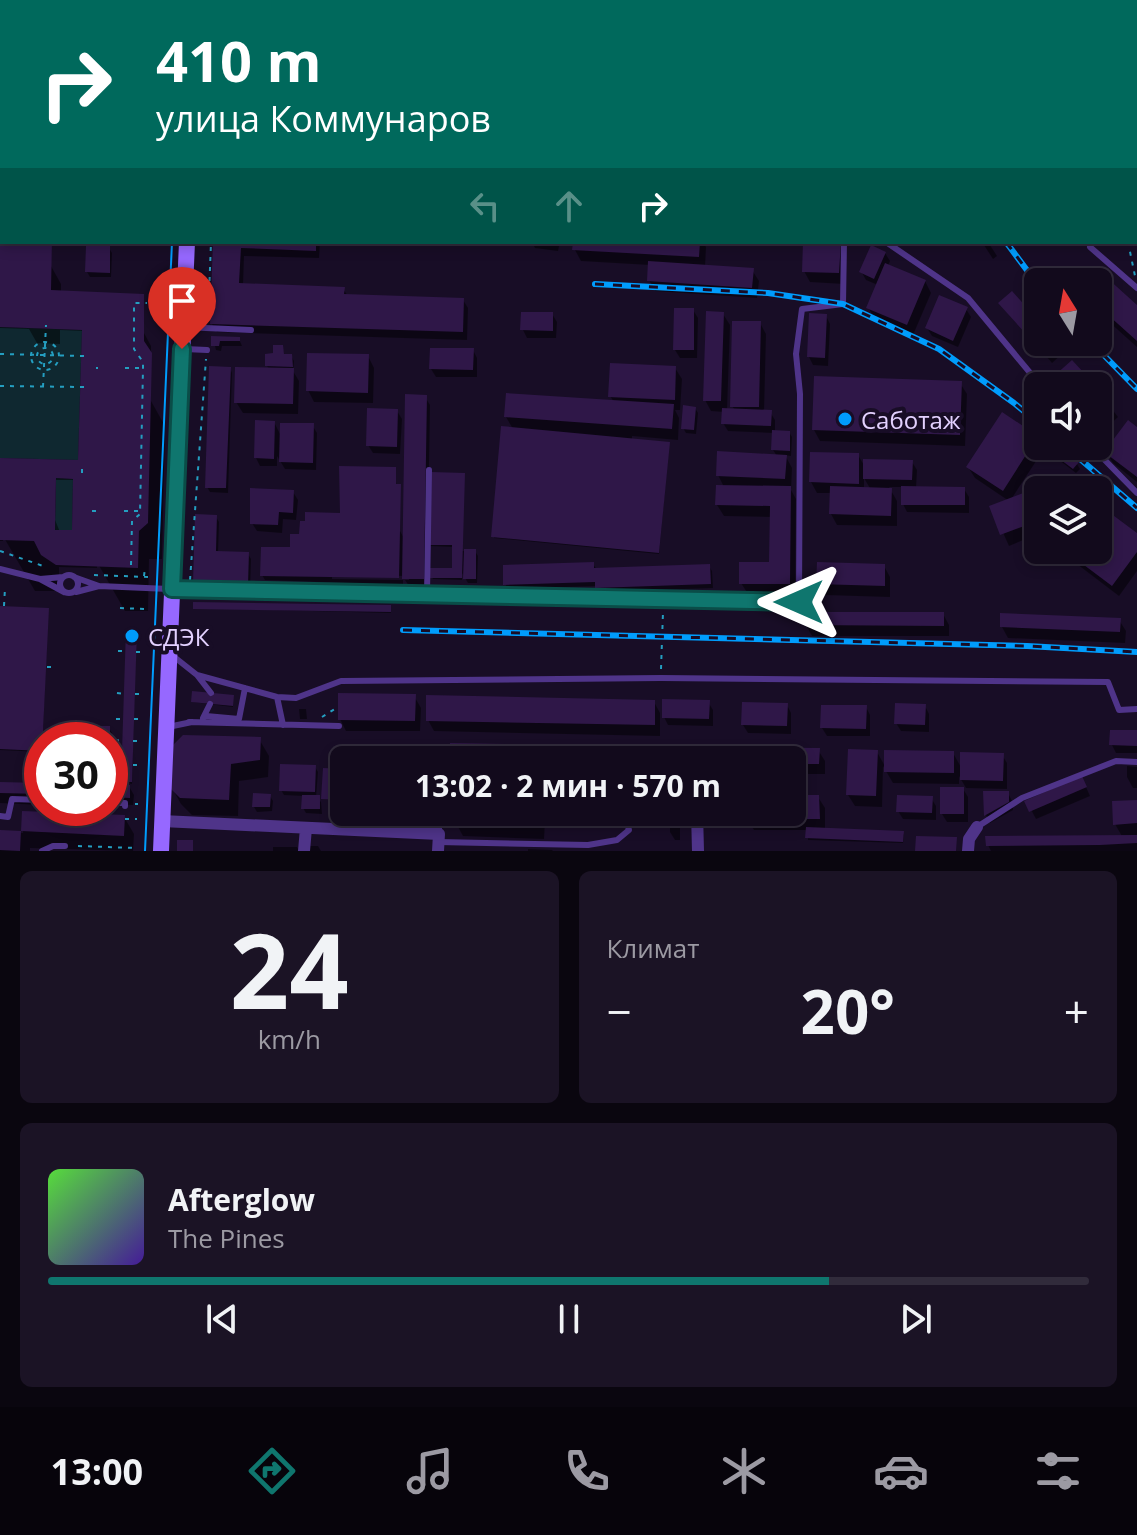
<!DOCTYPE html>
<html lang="ru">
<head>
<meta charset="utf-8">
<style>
	body { margin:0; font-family:"Open Sans",sans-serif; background:#1b1325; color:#f1f3f6; height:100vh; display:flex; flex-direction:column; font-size:30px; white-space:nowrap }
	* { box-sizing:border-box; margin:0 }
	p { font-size:26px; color:#9c9aa3 }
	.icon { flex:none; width:44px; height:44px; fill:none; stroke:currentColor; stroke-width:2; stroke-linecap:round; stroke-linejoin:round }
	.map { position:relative; height:851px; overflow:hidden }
	.drawer { display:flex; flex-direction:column; gap:20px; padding:20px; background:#0a060f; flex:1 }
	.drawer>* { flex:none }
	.top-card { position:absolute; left:0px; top:0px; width:1138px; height:244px; box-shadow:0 4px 12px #0003,0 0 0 2px #312b3b; background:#00695c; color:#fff; overflow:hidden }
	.needle { width:52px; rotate:349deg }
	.buttons { position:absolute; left:1024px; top:268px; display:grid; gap:16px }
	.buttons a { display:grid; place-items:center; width:88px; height:88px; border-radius:12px; background:#120a1c; box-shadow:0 4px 12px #0003,0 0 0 2px #312b3b; font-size:40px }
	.speed { position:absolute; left:24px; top:722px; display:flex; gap:16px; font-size:40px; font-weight:700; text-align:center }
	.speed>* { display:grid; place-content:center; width:104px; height:104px; border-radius:50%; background:#120a1c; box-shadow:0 4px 12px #0003,0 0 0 2px #312b3b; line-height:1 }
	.speed .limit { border:12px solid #d22; background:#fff; color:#111 }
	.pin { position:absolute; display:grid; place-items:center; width:68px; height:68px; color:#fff; margin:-82px -34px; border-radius:50% 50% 50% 0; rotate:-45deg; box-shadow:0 0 8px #0007 }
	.pin .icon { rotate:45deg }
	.me { position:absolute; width:88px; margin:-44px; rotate:270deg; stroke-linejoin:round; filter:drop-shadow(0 0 6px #0008) }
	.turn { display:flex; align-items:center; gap:28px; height:168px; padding:0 24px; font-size:36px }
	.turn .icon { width:104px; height:104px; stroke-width:2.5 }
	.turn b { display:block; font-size:56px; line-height:68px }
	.lanes { display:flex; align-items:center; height:76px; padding:0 24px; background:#0003; justify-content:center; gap:40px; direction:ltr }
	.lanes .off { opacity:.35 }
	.big { font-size:60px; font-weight:700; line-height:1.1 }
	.drawer .widget { flex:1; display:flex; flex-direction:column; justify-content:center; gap:12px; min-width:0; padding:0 28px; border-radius:12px; background:#1b1325 }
	.drawer .dial { align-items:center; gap:0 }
	.dial b { font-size:104px; line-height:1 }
	.song { display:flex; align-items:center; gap:24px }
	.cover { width:96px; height:96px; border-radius:12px; background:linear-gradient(135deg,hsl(110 70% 55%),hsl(260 70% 35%)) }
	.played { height:8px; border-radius:4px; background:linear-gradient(90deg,#0f766e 75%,#312b3b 75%) }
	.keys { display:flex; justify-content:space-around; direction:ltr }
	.heat { display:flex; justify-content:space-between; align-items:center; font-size:44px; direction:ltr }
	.drawer .tiles { flex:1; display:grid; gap:20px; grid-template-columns:1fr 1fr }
	.widget:last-child { grid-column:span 2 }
	.trip { position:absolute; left:330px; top:746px; width:476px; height:80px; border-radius:12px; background:#120a1c; box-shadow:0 4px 12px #0003,0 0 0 2px #312b3b; font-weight:700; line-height:80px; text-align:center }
	.tabs { display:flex; height:128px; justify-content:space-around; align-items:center; background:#07040b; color:#9c9aa3 }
	.tabs .icon { width:56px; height:56px }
	.tabs .active { color:#0f766e }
	.tabs b { font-size:36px; color:#f1f3f6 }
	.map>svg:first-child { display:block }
</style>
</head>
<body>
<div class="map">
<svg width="1137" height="851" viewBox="0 0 1137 851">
	<rect width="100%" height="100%" fill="#180d26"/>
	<path fill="#0f2830" d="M0,327L82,330L78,460L0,458Z
		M56,478L73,479L72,530H55Z"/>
	<path fill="#0007" fill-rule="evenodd" d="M223,0H253L223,2Z
		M317,0H360L317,2Z
		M383,0H422L423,2H383Z
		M428,0H468L469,2H428Z
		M546,0H603V2Z
		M840,0H857V2H841Z
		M1022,0H1058L1059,2H1022Z
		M1136,12H1137L1136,74Z
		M1137,107V145H1136V107Z
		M0,162H2V194L0,192Z
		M0,238L2,242H52L51,266L61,284V292L144,298V333L151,346V401L165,426L162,559H149L148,611H125L97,562V568L59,567V591H35L3,536V541H0V460L80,462L84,331L60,330V344L37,343L29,329L0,328ZM56,480H75L74,532H60L55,520Z
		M215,242H320L319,258L244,256L243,285L343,289L348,296L463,300L468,308L467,340L217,332L212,324Z
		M532,242H560L558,251L535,248Z
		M575,242H703L706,247L705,267L752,270L759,281L757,298L655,291L649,280L650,265L581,261L575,250Z
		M805,242H847L844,284L810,282L804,271Z
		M982,242H988L997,256L993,259Z
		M109,248L112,253L111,277H90L87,272Z
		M885,253L890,261L888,266L925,281L931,293L913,335L875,319L868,307L878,285L866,280L861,271Z
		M1088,274L1137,308V347L1098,312V282H1080Z
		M1001,303L1038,323V342H1055L1063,353L1052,363Z
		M966,309L971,317L958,347L932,336L927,328Z
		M693,310L698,318L697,358H680L675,350Z
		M552,314L557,322L556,338H527L523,330Z
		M723,314L730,325L727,410H735L732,406L760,323L766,334L764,412H770L775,420V432H789L792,437L791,456L785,455L792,468L791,490L796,499L795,594H748L741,583L771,564L772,517L724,516L717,505L724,487L718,475L777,456L773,450L774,433L728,431L723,423L724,412L711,411L705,400Z
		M826,316L830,324L828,366L813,365L809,357Z
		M213,338L239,339L242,346H222L221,351L216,350Z
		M282,347L285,356H291L294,361L293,371L299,381L298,414L243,413L236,402L270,370L267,366Z
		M473,350L477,358V377H436L431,369Z
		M368,356L374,368L373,403L314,402L308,390Z
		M230,368L232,373L228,493L210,492L207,487Z
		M675,368L682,379L680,410H675L679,418L678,440L632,436V440L669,445L659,554L494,538L513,429L506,417L614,402L610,396Z
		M960,383L967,394L965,446L820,441L814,430Z
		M1098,391L1118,417L1103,431L1098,425Z
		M425,397L430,405L428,519L462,551H475L478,556L477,583H468L462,573V580L433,579L429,573V589H411L405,580H409V576L332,575V579L403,580V585L265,580L262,575L293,549L301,536L342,515L395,469L400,531L405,540ZM430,546L454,547L453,570H429Z
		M695,408L698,413L696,434L686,433L683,428Z
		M397,411L402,419L400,454L373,453L368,445Z
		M1003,415L1038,438V446L1044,449L1010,501L1038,490V534L1009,546L992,508L1009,501L975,478L968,467Z
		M274,422L281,436L312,425L317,433L316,470L285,469L277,456V466H260L256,458Z
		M1137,429V482L1113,463L1106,452Z
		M1049,446H1054L1077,464L1080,469L1076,473L1050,453L1048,448Z
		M858,455L865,467L912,462L917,470L916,488L964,489L969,497V513L907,512L903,504V487H889L897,501V526L837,525L831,514V493H817L811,482ZM864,478L871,490L864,489Z
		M293,492L298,500L296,520L283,519L282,533L257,531L252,523Z
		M1098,516L1137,536V571L1119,596L1077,564L1071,553L1073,550H1098Z
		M216,517L219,522L218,553L248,554L251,559L250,589L198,587L195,582Z
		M593,564L597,570L709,566L712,571L713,588L600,592L596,586L508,589L505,584Z
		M884,566L890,577V597L825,595L818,584Z
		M390,607L391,613L195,608Z
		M0,608L48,611L42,752L0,750Z
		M943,614L949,625V636H812L806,625Z
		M1119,620L1126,631L1125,643L1008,638L1002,627Z
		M136,632L132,784L127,783L134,795L133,805L110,804V786L126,787L123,782Z
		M414,696L421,708L420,731H346L340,719Z
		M233,697V707L193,702Z
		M654,702L660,713V736L434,731L428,720Z
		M708,702L713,710V726L668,725L664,717Z
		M787,705L791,713V734L748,733L743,725Z
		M925,706L929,714V732L901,731L896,723Z
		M866,707L870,715V736H827L822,728Z
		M299,709H306L307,719H300Z
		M109,728L112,733L111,776L110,740H95Z
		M1137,732V753H1116L1112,745Z
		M259,739L269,756L268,777L239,781L238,816L192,815L181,804L171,786Z
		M505,746L514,760L510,754V760H452Z
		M818,750L825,761V774H792V760H705Z
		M877,752L886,768L953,753L962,769L1002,755L1007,763V789L966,788L959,776V784L893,783L883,766L882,807L855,806L848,795Z
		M1127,766L1137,767V788H1133L1127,777Z
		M315,767L318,772L316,797L321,802L322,814L306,813L303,808L304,796L284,795L281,790Z
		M0,784L42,785V805L0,803Z
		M1086,787L1090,796L1036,819L1027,802Z
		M963,789L968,797V822H947L942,814Z
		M985,793H1008L1012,801L1013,810L990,823L986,815Z
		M270,796L273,801L272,811L257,812L254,807Z
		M792,797H818L825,808V830L904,834L903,843L808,840V830H754L747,818V812H792Z
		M931,798L936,806V820L903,819L898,811Z
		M1137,802V851H991L988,845L1123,838L1115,824Z
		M397,812H417L416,825H411L410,814Z
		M457,812H540L545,821L544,839L463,836L457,825Z
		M648,812H680V840H675L670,832V823H653Z
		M24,813L124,817L134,834L133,851L30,848V851H0V832L23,833Z
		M309,846H318L321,851H308Z
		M273,847H297L299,851H273Z
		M528,849L552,850L553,851H528Z"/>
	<path fill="#2f1748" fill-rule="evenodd" d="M0,242H52L51,290L144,294V341L152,353L148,523L139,531L138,568L56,565L41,555L34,541L0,540V458L78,460L82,330L0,327ZM56,478L73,479L72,530H55Z
		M213,242H316V251L241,248L239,283L345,287L344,294L464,298L463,332L210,324Z
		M573,242H700L699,257L572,250Z
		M803,242H841L839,273L802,272Z
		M871,245L886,252L874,279L859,272Z
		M86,246H110V273L85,272Z
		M648,261L754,268L752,288L647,281Z
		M885,263L926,280L907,325L866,308Z
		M1095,267L1137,305V341L1098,306V282H1078Z
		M1012,291L1038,320V342L1060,344L1046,356L998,303Z
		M939,295L968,307L953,341L925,328Z
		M674,308H694V350H673Z
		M706,311L724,312L721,401H703Z
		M521,312H553V331L520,330Z
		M809,313L827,314L825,358L807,357Z
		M732,321H761L759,407H730Z
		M211,336L240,337V341H220L219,346H211Z
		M273,345H283L284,354H292L293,367L265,366V354L273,353Z
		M430,348H474L473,370L429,369Z
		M307,353L369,354L368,393L306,391Z
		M1072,360L1096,386H1063L1054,376Z
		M610,363L676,366L675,400L608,397Z
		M209,366L231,367L226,488H205Z
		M235,367L294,368L293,404L234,403Z
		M814,376L962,381L960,435L812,430Z
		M1098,388L1113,405L1098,419Z
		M506,393L674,404L672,429L504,417Z
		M405,394L427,395L424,579H402Z
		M683,405L696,407L694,430L681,429Z
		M367,408L398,409L397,447L366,446Z
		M722,408L772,410L771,426L721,424Z
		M1002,412L1038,436L1003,491L966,467Z
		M255,420L275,421L274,459L254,458Z
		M1128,420L1137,427V477L1104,452Z
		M280,423H314L313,463L279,462Z
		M501,426L670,442L659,553L491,537Z
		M772,430L790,431V451L771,450Z
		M1047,446H1057L1079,462L1073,469L1045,448Z
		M717,451L787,455L785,479L716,476Z
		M810,452L859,453V484L809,482Z
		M863,459L913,460L912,480L863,479Z
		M339,466L396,467V484H401L399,578L260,576L261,547H290V534H299L300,521H305V512L340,513Z
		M431,472L465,473L462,578H430V568H452V545H429Z
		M1066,477L1071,490H1038V521L1000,535L989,506Z
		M716,485L791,486L790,584H739V562H769L770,506L715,505Z
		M830,486L892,488L891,516L829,514Z
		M901,486L965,487V505H901Z
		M250,488L294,490L293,513L279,512L278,525L250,524Z
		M1102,507L1137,533V552L1112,586L1068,553L1070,550H1098V513Z
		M195,514L217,515L216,551L249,552L248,585L193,583Z
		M464,549H476V579H463Z
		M594,562V568L710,564L711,584L595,588V582L503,585V565Z
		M817,562L885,564V586L816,584Z
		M193,602L391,605V612L193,609Z
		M0,606L49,608L42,751L0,749Z
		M804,612H944V626L804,625Z
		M1000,613L1121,618L1120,632L1000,627Z
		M126,629L137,630L132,782H121Z
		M192,691L234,695L233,706L191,702Z
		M338,693L416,694L415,721L338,720Z
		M426,695L655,700V725L426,721Z
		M662,699L710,700L709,719L662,718Z
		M742,702L788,703L787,726L741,725Z
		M895,703L926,704L925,725L894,724Z
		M821,705H867L866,729L820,728Z
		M93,726H110V740H93Z
		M1110,730H1137V746L1109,745Z
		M183,735L261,737L260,760L231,764L229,800L180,798L169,787L170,748Z
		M450,743L506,744V760H450Z
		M512,745H574V760H512Z
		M703,747L820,748L819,764H792V760H703Z
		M580,748L663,749V760H579Z
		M848,749L878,750L876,796L846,795Z
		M884,750L954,751V773L884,772Z
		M960,752L1004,753L1003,781L960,780Z
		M280,764L316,765L315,792L279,791Z
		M323,768L344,769V800L321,799Z
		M1082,776L1087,787L1029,812L1024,801Z
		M0,782L42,783V794L0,793Z
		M110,784L130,785V798L110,797Z
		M940,787H964V814H940Z
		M983,791H1009V802L984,816Z
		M253,793L271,794L270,807H252Z
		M302,795H320V809H301Z
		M792,795H819L820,819H745V812H792Z
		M897,795L933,796L932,813L896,812Z
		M1137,800V823L1113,825L1112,801Z
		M22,811L125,815L124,836L21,831L20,851L0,850V830L21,831Z
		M455,812H540L539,828L455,826Z
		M806,827L904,831L903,842L805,838Z
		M1137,835V843L1100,845L986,846L985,836Z
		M916,836L957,837L956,851H915Z
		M177,840H193V851H177Z"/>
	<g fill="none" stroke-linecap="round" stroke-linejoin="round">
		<path stroke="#249ec0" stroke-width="2" stroke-dasharray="4 6" stroke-linecap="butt" d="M220,2V0
			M1136,157H1137
			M1128,242L1135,276
			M151,313H159
			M208,321L211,242
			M31 356a14 14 0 1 1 28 0a14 14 0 1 1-28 0Z
			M37 356a8 8 0 1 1 16 0a8 8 0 1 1-16 0Z
			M0,354L85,356
			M96,368H98
			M125,368H143
			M0,386L84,387
			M43,387L46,325
			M82,473V465
			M92,511H98
			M124,511H139
			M0,551L46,567
			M131,565L132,521L140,514L143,368V362L134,349V303H147
			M94,575L148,577
			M144,576L145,568
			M190,580L206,359
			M4,606L5,588
			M120,608L145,609
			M118,651H126
			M136,652H143
			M47,667H53
			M661,669L663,612
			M117,693L124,694
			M135,694H142
			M322,717L338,707
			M116,719H123
			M134,719H141
			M115,740L123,741
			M133,741H140
			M114,765H122
			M133,765H139
			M135,804H138
			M125,819H137
			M78,846L136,848"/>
		<path stroke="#4f3489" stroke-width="6" d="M500,0L504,2
			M756,0L757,2
			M790,0V2
			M832,0L833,2
			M797,2L801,0
			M886,242L968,298L1041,386
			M1090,247L1137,288
			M183,327L251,330
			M185,349L207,350
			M1091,446L1137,493
			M0,569L40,579L64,592
			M60 584a9 9 0 1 1 18 0a9 9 0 1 1-18 0Z
			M74,577L99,586L169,589
			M40,579L63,577
			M76,592L99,586
			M427,595L429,470
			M799,602L800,394L796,354L802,309L843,304L844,242
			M173,656L197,675L211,693
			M197,675L277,697L296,698L341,681L661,678L1108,682L1119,710L1137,709
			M277,697L283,725
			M206,716L239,719L245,688
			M203,718L210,704
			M189,722L339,726
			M168,727L192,722
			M110,803H125V806
			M0,816L8,817L12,799L42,800
			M977,827L1022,798L1116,761L1137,762
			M439,834V812
			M438,842L588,845L617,840L629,830L626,819L619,812
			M42,851L53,846H65"/>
		<path stroke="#4f3489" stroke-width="12" d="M172,589L799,602
			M697,812L698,851
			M162,821L439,834L438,851
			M304,851L306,828
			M968,851L969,839L977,827"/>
		<path stroke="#9668ff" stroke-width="16" d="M194,2L195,0
			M161,851L187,242"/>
		<path stroke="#009cfc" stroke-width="2" d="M186,2V0
			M145,851L172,242"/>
		<g stroke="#009cfc" stroke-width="6">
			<path id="rail" d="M891,0V2
				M1006,242L1038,285
				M595,284L768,293L843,304L939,349L1014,403L1038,423
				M1091,342L1137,389
				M1065,446L1137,508
				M403,630L1027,646L1137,652"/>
		</g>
		<use href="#rail" stroke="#180d26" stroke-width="3" stroke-dasharray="9" stroke-linecap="butt"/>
	</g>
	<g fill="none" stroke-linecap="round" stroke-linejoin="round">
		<g stroke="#0a4d48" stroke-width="20">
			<path id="route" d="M182,349L172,589L799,602"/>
		</g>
		<use href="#route" stroke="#0f766e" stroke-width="14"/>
	</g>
	<g fill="#009cfc" stroke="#180d26" stroke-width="3">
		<circle cx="845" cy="419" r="8"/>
		<circle cx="132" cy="636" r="8"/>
	</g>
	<g text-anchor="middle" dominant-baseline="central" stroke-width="8" stroke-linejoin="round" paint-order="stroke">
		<g font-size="24" fill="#e3d1ff" stroke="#180d26" text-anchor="start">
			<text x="861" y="419">Саботаж</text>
			<text x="148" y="636">СДЭК</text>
		</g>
	</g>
</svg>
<div class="buttons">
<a><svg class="needle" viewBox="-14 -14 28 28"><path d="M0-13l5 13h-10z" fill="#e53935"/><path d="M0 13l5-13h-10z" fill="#9c9aa3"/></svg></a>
<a><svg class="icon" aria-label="sound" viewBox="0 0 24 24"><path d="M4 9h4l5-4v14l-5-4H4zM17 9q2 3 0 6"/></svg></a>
<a><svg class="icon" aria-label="layers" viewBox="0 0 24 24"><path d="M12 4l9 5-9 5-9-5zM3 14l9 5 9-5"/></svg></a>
</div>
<div class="speed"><div class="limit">30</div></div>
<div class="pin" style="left:182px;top:349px;background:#d93025"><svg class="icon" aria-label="arrive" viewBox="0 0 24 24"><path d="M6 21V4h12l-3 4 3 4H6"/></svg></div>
<svg class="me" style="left:799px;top:602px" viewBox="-20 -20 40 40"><path d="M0-17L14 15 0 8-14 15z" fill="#0f766e" stroke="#fff" stroke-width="4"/></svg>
<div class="trip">13:02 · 2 мин · 570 m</div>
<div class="top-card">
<div class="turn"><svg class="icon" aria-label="right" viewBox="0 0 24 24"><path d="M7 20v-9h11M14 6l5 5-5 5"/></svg><div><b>410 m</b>улица Коммунаров</div></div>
<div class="lanes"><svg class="icon off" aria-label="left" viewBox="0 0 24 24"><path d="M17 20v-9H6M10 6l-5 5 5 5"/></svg><svg class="icon off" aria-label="ahead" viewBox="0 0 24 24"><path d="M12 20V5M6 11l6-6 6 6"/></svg><svg class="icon" aria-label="right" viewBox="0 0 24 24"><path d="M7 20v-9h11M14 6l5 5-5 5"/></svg></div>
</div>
</div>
<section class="drawer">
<div class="tiles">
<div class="widget dial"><b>24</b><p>km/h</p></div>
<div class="widget"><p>Климат</p>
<div class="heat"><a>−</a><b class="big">20°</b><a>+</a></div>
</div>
<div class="widget">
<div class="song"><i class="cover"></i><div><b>Afterglow</b><p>The Pines</p></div></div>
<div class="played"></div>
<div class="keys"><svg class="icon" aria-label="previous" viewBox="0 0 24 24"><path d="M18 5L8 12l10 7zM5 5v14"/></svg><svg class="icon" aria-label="pause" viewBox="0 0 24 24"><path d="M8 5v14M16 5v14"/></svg><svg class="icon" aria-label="next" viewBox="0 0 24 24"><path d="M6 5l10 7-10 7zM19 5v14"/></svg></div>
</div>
</div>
</section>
<nav class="tabs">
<b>13:00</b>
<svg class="icon active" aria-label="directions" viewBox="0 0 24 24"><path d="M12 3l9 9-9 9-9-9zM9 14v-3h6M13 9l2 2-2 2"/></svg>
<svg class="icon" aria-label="music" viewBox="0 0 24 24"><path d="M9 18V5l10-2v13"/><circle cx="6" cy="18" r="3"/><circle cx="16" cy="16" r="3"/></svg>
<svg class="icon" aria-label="phone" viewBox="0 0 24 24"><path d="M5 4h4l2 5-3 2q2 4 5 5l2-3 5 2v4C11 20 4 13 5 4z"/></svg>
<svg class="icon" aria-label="climate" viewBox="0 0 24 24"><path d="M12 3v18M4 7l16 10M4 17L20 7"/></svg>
<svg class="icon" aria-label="car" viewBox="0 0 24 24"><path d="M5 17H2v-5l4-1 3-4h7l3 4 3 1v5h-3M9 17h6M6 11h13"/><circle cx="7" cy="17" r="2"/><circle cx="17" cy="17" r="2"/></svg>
<svg class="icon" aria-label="filters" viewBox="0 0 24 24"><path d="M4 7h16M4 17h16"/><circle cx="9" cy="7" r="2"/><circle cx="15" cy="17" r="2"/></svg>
</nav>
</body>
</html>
